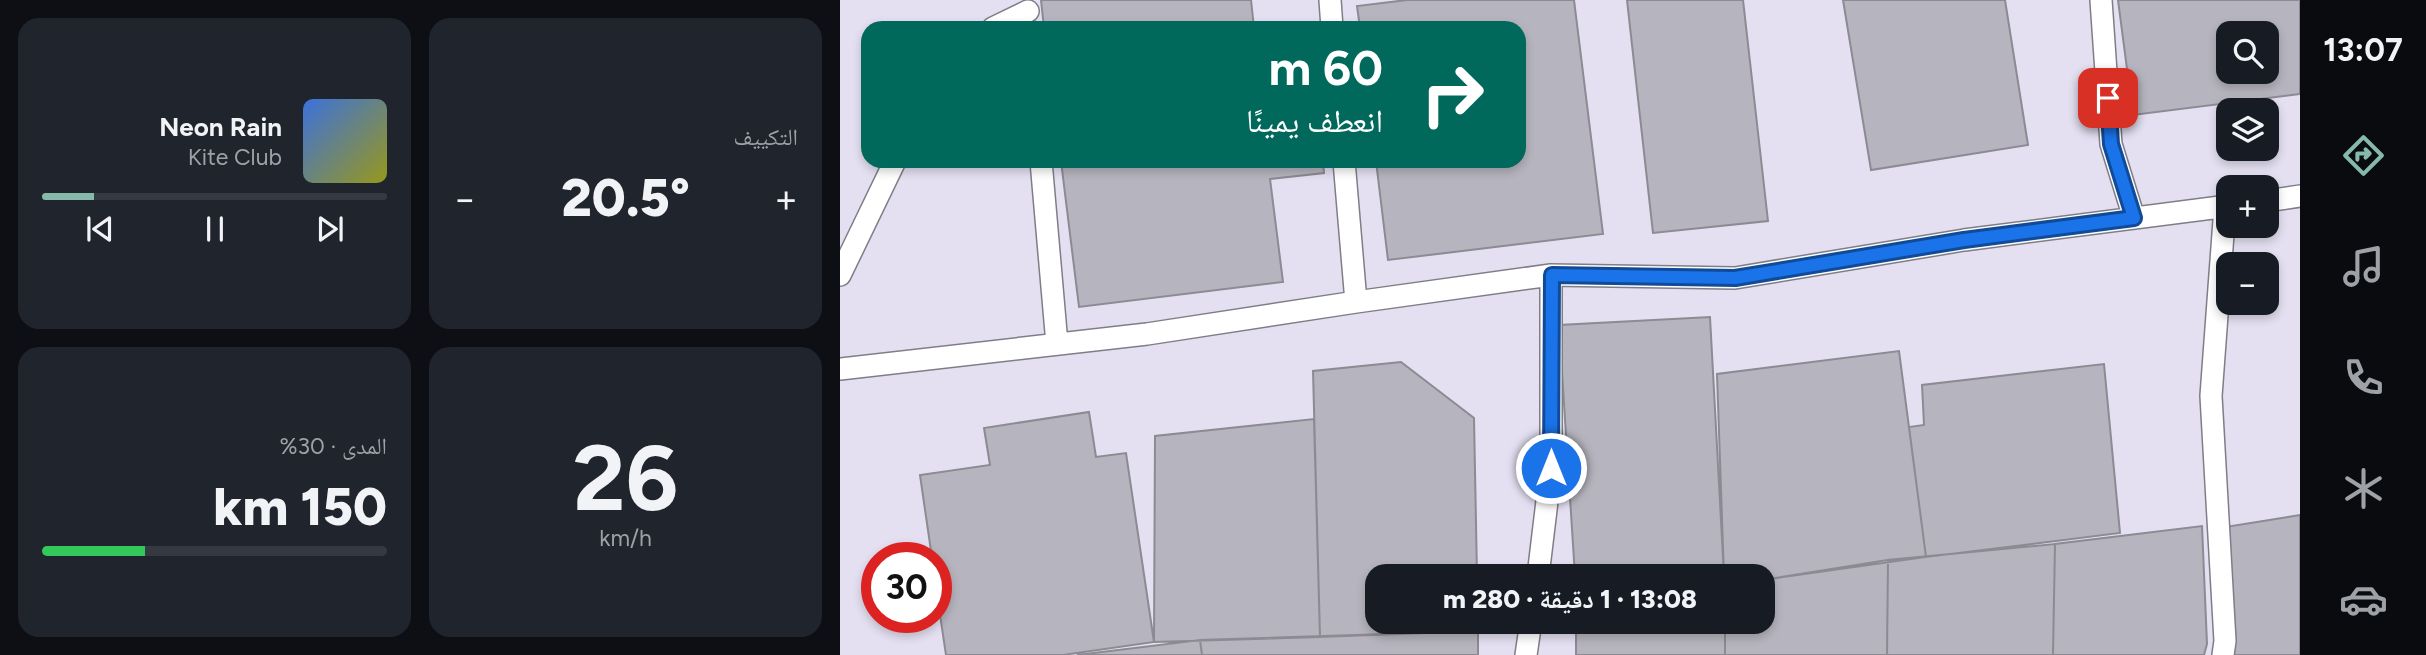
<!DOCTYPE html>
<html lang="ar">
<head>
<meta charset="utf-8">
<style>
	body { margin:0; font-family:Figtree,"Noto Naskh Arabic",sans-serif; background:#20242c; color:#f1f3f6; direction:rtl; height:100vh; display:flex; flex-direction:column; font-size:26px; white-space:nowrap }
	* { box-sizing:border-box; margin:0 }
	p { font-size:23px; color:#9ea1a6 }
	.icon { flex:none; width:38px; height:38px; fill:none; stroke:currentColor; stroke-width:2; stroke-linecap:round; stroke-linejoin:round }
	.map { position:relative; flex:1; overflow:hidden; direction:ltr }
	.details { display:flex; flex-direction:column; gap:18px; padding:18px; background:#0d0f14; width:840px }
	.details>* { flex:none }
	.banner { position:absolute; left:21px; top:21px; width:665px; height:147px; border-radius:21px; box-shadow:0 4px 10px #0003; direction:rtl; background:#00695c; color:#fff; overflow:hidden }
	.controls { position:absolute; left:1376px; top:21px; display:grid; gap:14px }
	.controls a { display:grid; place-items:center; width:63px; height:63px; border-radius:14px; background:#171b24; box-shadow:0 4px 10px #0003; font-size:35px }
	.speed { position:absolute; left:21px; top:542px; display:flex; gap:14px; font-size:35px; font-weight:700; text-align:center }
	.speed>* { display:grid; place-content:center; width:91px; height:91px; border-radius:50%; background:#171b24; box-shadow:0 4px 10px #0003; line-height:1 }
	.speed .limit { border:10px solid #d22; background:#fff; color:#111 }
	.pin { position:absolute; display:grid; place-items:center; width:60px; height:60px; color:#fff; margin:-30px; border-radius:14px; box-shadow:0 4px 10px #0006 }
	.me { position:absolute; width:77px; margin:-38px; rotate:0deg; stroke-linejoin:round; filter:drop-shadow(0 0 5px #0008) }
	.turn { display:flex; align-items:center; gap:24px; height:147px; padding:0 28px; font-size:32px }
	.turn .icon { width:91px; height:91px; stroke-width:2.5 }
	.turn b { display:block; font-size:49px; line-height:60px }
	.big { font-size:52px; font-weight:800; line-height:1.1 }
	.details .tile { flex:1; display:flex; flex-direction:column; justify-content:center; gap:10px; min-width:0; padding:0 24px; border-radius:21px; background:#20242c }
	.details .dial { align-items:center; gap:0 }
	.dial b { font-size:91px; line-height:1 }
	.song { display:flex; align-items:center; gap:21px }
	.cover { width:84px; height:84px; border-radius:10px; background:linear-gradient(135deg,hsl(220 70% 55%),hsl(60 70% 35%)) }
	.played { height:7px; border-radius:4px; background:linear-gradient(90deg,#85b9aa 15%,#363941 15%) }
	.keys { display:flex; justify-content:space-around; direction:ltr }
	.heat { display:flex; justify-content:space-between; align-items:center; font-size:38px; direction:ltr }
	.charge { height:10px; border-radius:5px; background:linear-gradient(90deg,#34c759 30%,#363941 0) }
	.details .tiles { flex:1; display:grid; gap:18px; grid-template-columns:repeat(2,1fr) }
	.trip { position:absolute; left:525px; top:564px; width:410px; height:70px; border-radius:21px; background:#171b24; box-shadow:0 4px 10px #0003; font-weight:800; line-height:70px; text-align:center; direction:rtl }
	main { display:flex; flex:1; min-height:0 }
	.dock { display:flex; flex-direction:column; width:126px; justify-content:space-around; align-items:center; background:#090b0e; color:#9ea1a6 }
	.dock .icon { width:49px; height:49px }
	.dock .current { color:#85b9aa }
	.dock b { font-size:32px; color:#f1f3f6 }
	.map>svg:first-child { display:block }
</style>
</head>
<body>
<main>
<nav class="dock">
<b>13:07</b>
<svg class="icon current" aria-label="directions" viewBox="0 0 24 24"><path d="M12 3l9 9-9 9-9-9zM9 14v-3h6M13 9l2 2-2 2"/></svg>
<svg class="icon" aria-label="music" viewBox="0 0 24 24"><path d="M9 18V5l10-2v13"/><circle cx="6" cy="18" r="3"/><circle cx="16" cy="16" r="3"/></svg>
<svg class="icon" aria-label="phone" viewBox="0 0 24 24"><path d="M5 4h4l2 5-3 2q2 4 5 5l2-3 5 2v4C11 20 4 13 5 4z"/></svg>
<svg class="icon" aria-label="climate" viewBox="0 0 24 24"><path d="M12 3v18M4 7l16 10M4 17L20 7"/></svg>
<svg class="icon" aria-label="car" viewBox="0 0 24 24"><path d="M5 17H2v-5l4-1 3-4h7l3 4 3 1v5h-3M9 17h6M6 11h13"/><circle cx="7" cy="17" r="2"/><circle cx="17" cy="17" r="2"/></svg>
</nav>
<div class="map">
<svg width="1460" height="655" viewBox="0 0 1460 655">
	<rect width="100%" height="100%" fill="#efedf8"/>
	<path fill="#e4e0f2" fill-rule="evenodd" d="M0,0H1460V655H0ZM28,28H679V161H28ZM1388,33H1426V72H1388ZM1388,110H1426V149H1388ZM1388,187H1426V226H1388ZM1388,264H1426V303H1388ZM37,558H96V618H37ZM537,576H922V621H537Z"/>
	<path fill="#b6b4be" stroke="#8c8a93" stroke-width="2" fill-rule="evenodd" d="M201,0H411L414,28H204Z
		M567,0H734L763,234L548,260L536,161H679V28H520L517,6Z
		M787,0H903L928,221L813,233Z
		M1003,0H1165L1188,145L1031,170Z
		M1278,0H1460V94L1293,115ZM1388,33H1426V72H1388Z
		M221,161H483L484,173L430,179L443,282L239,307Z
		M870,317L884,576H735L719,325Z
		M1059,351L1086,557L922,580V576H884L877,374Z
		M561,362L634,418L637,576H537V621H637L638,631L480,637L473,371Z
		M1264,364L1280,533L1086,557L1069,427L1084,425L1082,385Z
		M249,412L256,457L286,453L314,642L223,655H106L96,588V558H92L80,475L150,465L144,428Z
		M474,419L480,637L314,642L315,436Z
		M1460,515V655H1383L1379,528Z
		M1362,526L1367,644L1364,655H1213L1215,544Z
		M1215,544L1213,655H1047L1048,560Z
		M1048,560L1047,655H885V621H922V580Z
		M736,621H885V655H736Z
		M638,631V655H362L360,640Z
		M360,640L362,655H237Z"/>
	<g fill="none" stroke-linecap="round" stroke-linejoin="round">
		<g stroke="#7f7d86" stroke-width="24">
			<path id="minor" d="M490,0L492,28
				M1261,0L1271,144L1294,218
				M153,28L188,11
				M201,161L217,344
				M504,161L516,302
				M1426,201L1460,196
				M0,275L55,161
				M0,369L307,334L516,302L711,275L895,278L1124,240L1388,206
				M698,576L711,468V275
				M686,655L691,621
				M1383,655L1385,641L1371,396L1385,207"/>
		</g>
		<use href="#minor" stroke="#fff" stroke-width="21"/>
	</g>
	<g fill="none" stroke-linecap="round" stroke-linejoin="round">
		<g stroke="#114b97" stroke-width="18">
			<path id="route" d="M711,468L712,275L895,278L1124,240L1294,218L1271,144L1268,98"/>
		</g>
		<use href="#route" stroke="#1a73e8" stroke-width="12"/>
	</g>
</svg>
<div class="controls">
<a><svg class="icon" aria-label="search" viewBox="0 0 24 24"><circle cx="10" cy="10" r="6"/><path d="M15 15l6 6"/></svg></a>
<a><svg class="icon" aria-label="layers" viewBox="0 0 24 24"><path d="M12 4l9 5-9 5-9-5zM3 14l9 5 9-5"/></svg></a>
<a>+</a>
<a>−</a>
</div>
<div class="speed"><div class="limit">30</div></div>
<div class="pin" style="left:1268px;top:98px;background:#d93025"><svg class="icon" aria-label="arrive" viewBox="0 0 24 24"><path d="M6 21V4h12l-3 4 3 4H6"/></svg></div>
<svg class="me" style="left:711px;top:468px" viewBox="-20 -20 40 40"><circle r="17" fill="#1a73e8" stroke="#fff" stroke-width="3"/><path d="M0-11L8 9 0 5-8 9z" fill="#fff"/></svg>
<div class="trip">13:08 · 1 دقيقة · 280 m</div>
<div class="banner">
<div class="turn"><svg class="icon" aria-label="right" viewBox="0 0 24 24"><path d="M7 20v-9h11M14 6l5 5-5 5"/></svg><div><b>60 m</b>انعطف يمينًا</div></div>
</div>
</div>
<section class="details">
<div class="tiles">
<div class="tile"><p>التكييف</p>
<div class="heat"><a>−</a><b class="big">20.5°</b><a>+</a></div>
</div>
<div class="tile">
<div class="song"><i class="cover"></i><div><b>Neon Rain</b><p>Kite Club</p></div></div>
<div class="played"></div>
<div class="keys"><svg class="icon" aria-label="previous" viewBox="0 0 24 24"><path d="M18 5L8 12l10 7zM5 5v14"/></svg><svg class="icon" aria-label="pause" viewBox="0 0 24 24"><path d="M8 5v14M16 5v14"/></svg><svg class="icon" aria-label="next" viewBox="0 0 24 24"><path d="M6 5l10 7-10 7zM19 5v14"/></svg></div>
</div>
<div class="tile dial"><b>26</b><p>km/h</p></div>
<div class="tile"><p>المدى · 30%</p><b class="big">150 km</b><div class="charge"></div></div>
</div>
</section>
</main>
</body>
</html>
